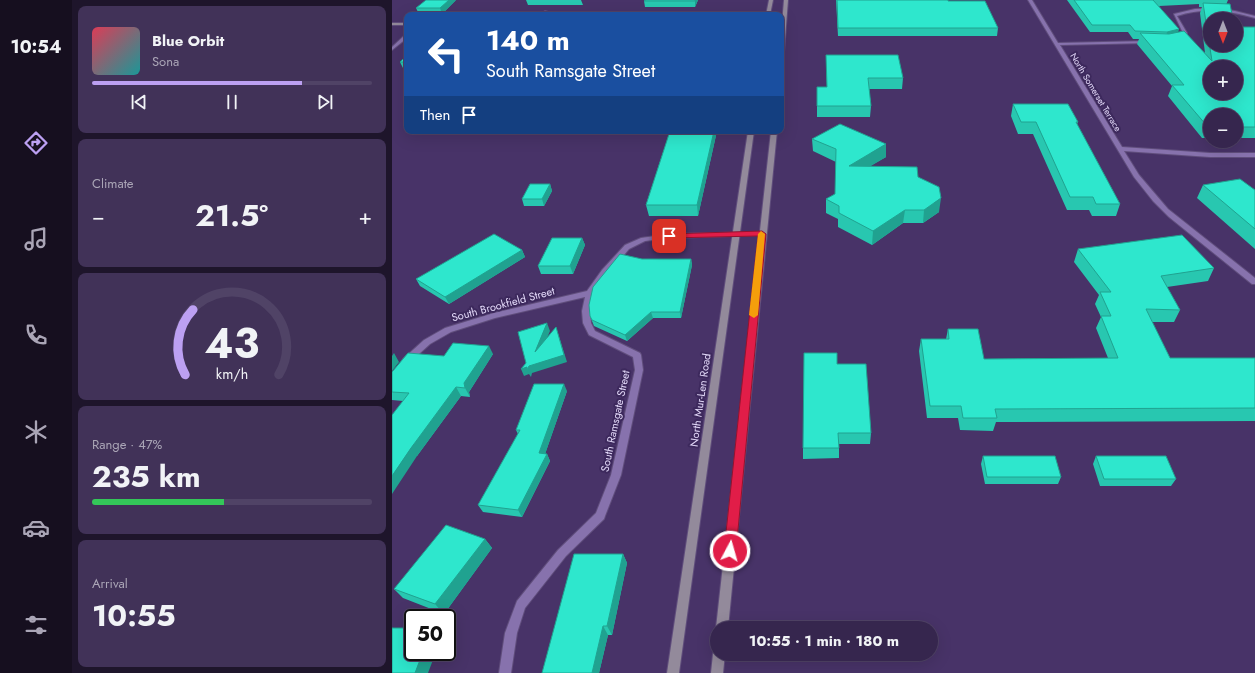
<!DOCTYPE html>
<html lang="en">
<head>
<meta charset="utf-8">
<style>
	body { margin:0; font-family:Jost,sans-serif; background:#413258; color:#f1f3f6; height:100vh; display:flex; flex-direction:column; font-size:15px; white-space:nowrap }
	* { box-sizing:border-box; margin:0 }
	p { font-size:13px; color:#aaa5b6 }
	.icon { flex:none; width:22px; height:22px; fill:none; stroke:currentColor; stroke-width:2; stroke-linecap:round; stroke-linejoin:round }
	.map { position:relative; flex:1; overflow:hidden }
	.side { display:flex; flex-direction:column; gap:6px; padding:6px; background:#1e152b; width:320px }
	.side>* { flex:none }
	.top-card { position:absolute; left:12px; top:12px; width:380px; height:122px; border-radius:8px; box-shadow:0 4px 16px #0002,0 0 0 1px #504366; background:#1a4fa0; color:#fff; overflow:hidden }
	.needle { width:26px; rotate:180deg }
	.tools { position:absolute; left:811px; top:12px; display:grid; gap:8px }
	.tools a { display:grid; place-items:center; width:40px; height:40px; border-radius:50%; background:#36264e; box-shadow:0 4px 16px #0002,0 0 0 1px #504366; font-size:20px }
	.speed { position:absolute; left:12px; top:609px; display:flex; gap:8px; font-size:20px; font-weight:700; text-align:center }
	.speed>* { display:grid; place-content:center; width:52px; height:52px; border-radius:50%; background:#36264e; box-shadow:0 4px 16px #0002,0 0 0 1px #504366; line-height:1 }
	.speed .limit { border:2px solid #111; border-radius:6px; background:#fff; color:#111 }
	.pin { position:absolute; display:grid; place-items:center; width:34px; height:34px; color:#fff; margin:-17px; border-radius:8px; box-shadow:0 2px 6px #0006 }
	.me { position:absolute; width:44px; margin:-22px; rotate:6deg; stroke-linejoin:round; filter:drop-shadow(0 0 3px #0008) }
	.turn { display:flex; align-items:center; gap:14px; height:84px; padding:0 16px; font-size:18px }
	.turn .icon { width:52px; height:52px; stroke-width:2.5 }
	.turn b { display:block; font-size:28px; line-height:34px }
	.then { display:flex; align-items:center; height:38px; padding:0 16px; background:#0003; gap:8px; font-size:15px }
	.big { font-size:30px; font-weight:700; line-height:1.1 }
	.side .tile { flex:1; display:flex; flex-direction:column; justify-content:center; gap:6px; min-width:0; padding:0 14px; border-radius:8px; background:#413258 }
	.side .dial { align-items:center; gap:0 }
	.dial svg { height:104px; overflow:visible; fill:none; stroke:#504366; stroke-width:7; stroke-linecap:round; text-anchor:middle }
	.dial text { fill:#f1f3f6; stroke:none }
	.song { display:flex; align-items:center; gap:12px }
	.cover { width:48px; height:48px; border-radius:6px; background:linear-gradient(135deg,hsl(350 70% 55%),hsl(180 70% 35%)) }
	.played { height:4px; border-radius:2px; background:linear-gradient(90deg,#bca0f2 75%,#504366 75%) }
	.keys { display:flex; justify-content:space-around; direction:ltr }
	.heat { display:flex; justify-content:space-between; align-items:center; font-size:22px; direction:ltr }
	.charge { height:6px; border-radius:3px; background:linear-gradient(90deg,#34c759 47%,#504366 0) }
	.trip { position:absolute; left:318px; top:621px; width:228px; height:40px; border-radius:20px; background:#36264e; box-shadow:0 4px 16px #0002,0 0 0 1px #504366; font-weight:700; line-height:40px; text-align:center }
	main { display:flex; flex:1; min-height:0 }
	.menu { display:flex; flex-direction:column; width:72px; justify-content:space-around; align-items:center; background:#160f1f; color:#aaa5b6 }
	.menu .icon { width:28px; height:28px }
	.menu .selected { color:#bca0f2 }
	.menu b { font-size:18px; color:#f1f3f6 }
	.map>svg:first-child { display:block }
</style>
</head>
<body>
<main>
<nav class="menu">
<b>10:54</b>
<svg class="icon selected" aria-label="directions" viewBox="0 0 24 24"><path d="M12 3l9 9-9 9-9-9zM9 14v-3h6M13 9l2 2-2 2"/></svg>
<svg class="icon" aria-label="music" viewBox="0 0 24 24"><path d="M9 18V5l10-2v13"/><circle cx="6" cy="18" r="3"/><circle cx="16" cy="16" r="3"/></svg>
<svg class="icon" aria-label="phone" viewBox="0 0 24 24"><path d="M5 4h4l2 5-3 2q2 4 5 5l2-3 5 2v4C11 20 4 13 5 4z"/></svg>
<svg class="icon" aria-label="climate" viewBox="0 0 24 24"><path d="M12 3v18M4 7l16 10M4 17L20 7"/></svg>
<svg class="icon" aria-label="car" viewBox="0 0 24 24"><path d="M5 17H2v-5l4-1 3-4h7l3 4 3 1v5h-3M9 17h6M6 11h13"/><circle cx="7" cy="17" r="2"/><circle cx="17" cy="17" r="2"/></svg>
<svg class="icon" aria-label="filters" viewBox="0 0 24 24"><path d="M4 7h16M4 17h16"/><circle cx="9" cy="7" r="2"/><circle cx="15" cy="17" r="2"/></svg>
</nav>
<section class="side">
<div class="tile">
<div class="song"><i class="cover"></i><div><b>Blue Orbit</b><p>Sona</p></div></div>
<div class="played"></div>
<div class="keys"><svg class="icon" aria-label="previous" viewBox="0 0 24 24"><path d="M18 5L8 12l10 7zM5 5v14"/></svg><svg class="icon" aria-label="pause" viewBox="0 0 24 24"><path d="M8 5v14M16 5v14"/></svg><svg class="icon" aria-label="next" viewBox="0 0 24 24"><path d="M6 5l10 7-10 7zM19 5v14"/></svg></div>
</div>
<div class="tile"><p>Climate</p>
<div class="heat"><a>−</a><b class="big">21.5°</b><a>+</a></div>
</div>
<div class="tile dial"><svg viewBox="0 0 100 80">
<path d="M14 69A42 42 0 1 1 86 69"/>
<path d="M14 69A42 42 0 0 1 20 19" stroke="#bca0f2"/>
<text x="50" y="56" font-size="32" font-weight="700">43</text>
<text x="50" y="72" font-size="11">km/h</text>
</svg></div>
<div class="tile"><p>Range · 47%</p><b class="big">235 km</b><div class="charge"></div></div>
<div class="tile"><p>Arrival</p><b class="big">10:55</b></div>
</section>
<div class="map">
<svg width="863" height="673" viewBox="0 0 863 673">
	<rect width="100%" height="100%" fill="#483368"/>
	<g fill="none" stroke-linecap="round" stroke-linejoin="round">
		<g stroke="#604e7c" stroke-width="2">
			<path id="street" d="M636,0H640L666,43L756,41L758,42L756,43L668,45L730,147L818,153H863V157H818L732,151L747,175L776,209L863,278V284H860L777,217L761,201L742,177Z
				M823,8L843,11L863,16V18C837,11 812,7 785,16L795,33L794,39L787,40V38L790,37L791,33L782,14L803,9Z
				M153,11L156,12L153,15H148Z
				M13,35H15V38L0,50V47Z
				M370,232L372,233V235L277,238L253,241L237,249L216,274L202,293L198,311L199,323L203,331L248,353L249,355L251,370L229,475L213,516L212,519L174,556L133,608L125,633L119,673H107L113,633L125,601L166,550L204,513L219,475L243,370L241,357L197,335L191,323L190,311L193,297L103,318L59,332L38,344L17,363H11L10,361L11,359L32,340L53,328L102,313L195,291L210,270L233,245L249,238L277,234Z"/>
		</g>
		<g stroke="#604e7c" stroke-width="2">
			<path id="secondary" d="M377,0H381L378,15H374Z
				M392,0H396L391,65L389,66V36Z
				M0,23H15V25H0Z
				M356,131H362L287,673H275Z
				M379,131H385L336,628H325V630L324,628Z
				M325,649V654H333L331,673H319L321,654L323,650Z"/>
		</g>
		<use href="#street" fill="#8772ad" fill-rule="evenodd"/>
		<use href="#secondary" fill="#938a9b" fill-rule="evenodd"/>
	</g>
	<path fill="#28c7b0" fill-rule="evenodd" d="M64,0L50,14H27L24,8Z
		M134,0H189L191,5H136Z
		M254,0H306L303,7H253L252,1Z
		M444,0H556V1L606,28L605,36H446Z
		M675,0H836L818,45L863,27V138H844V115H818V138H810L776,96L780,86L745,44L747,39H741L736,32H698ZM807,4V7H810L808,13L813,53L786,32L767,6Z
		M15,55V68H11L8,62Z
		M434,55L511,78L510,89H477L479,106L478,117H425V87H435Z
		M621,104L686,122L685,124L728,204L724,216H700L697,210H675L641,134H626L619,116Z
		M276,131H325L306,216H257L254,205L277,134Z
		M420,139L494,157L478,166L526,177L547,212L531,223H511L480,245L446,227V219L434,213V199L443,194L444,162L421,151Z
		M158,184L160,191L152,206H132L130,199Z
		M811,185L863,190V249L805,198Z
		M190,238L193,245L181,274H149L146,266Z
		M686,249L822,268L816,281L775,287L788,310L782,322H760L778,358H863V421L604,422L601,431L568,430L566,418H535L527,351L529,339H554L556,329L592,359L716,358L704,328L709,317L703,304L707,295L682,262Z
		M130,250L133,257L57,304L28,286L24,279Z
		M250,259H299L300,265L289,318H261L235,341L202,326L198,316Z
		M101,354L77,392L78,397L69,396L25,456L11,401L0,400V372L52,356Z
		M445,364L479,433L478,444H447V458L411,459V448Z
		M175,391L153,454H155L158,461L130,517L91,512L86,505L126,434L124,430Z
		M591,456L669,477L666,484H593L589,464Z
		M704,456L784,479L779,486H708L701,464Z
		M93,539L100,548L52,614L11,598L2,589Z
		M231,554L235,563L220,635H216L207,673H150Z"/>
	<path fill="#20a290" d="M57,0H64L50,14L48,8Z
		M303,0H306L303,7Z
		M787,29L785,37L773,40L775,32Z
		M322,131H325L306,216L305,205Z
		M494,144V157L457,179V166Z
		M158,184L160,191L152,206L150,199Z
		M549,198L547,212L531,223L532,210Z
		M513,210L511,223L480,245L481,231Z
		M190,238L193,245L181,274L178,266Z
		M130,250L133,257L57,304L53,297Z
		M299,259L300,265L289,318L288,312Z
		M259,312L261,318L235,341L233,335Z
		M155,323L158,331L146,359L143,352Z
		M164,327L175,362L140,373L139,377L137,374L132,376L129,369L137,366Z
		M97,346L101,354L77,392L78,397L73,388L72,383Z
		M2,353L7,362L0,371V356Z
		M172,384L175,391L151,460L147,453Z
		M64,387L69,396L25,456L0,494V476L19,448Z
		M155,454L158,461L130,517L126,510Z
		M93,539L100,548L52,614L43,604Z
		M231,554L235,563L220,635L215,626Z
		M211,626L216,635L207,673H200Z
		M31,652H44L36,673H23Z"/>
	<path fill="#2ee7cd" stroke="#20a290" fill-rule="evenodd" d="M34,0H57L48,8H24Z
		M254,0H303V1H252Z
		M445,0H556V1H593L606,28H446Z
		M682,0H761L787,29L775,32L743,31L738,25H700Z
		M811,3L838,4L841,19H818V45H844V27H863V127H844V115H818V126H815L780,85H792L748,33L777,34L792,31L820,61ZM818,67H844V93H818Z
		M326,12H341V15H326Z
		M15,55V62H8Z
		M434,55H506L511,78H476L479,106H425V87H435Z
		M621,104H676L686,122H684L728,204H704L701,197H678L644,122H629Z
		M448,124L494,144L457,166L525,167L526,177L547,187L549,198L532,210H513L481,231L447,213V206L434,199L443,194L444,149L420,139Z
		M278,131H322L305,205H254Z
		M848,179L863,190V229L811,185Z
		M138,184H158L150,199H130Z
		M102,234L130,250L53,297L24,279Z
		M790,235L822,268L769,276L788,310L754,309L778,358H863V408L603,409L605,418H571L569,406H538L529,339H557L556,329H586L592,359L726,358L709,316H719L708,292H719L686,249Z
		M160,238H190L178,266H146Z
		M228,254L250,259H299L288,312H259L233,335L200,320L198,316L197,305L201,287Z
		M155,323L143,352L164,327L172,355L137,366L135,370V367L129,369L134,363L126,332Z
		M61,343L97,346L72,383L73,388L64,387L19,448L0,476V415L17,393L0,392V372L16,353L52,356Z
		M412,353H445V364H474L479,433H446L447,448H411Z
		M142,384H172L147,453L155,454L126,510L86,505L128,430H124Z
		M591,456H663L669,477H595Z
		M704,456H774L784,479H712Z
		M54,525L93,539L43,604L2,589Z
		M182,554H231L215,626H211L200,673H150Z
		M0,628H21V652H31L23,673H0Z"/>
	<path fill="#e11d48" stroke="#92132f" d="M370,231L374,234L344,551L342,555L338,556L333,555L332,551L366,236L277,238L273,236L277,234Z"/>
	<path fill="#f59e0b" d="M369,231L373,234L366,315L362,318L357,315L366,234Z"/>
	<g text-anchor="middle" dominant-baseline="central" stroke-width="4" stroke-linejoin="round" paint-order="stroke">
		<g font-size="9" fill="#e2d8f8" stroke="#3d295d">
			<text transform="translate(704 92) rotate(59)">North Somerset Terrace</text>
		</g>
		<g font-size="11" fill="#e2d8f8" stroke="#3d295d">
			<text transform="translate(111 304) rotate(-15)">South Brookfield Street</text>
			<text transform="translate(308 400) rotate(-82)">North Mur-Len Road</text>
			<text transform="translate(223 421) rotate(-78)">South Ramsgate Street</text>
		</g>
	</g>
</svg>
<div class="tools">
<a><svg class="needle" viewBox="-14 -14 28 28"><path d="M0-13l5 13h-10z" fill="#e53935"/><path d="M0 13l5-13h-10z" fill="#aaa5b6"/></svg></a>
<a>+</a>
<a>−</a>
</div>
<div class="speed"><div class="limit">50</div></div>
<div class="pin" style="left:277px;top:236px;background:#d93025"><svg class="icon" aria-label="arrive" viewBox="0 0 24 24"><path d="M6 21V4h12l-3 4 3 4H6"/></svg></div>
<svg class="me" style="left:338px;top:551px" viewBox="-20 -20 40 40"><circle r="17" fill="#e11d48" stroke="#fff" stroke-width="3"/><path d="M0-11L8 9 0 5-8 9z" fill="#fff"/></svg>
<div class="trip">10:55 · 1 min · 180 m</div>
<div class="top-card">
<div class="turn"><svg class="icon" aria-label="left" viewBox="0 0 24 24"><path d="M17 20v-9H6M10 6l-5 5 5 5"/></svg><div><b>140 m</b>South Ramsgate Street</div></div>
<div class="then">Then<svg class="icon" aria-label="arrive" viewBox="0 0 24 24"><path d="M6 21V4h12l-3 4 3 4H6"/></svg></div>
</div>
</div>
</main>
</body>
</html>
